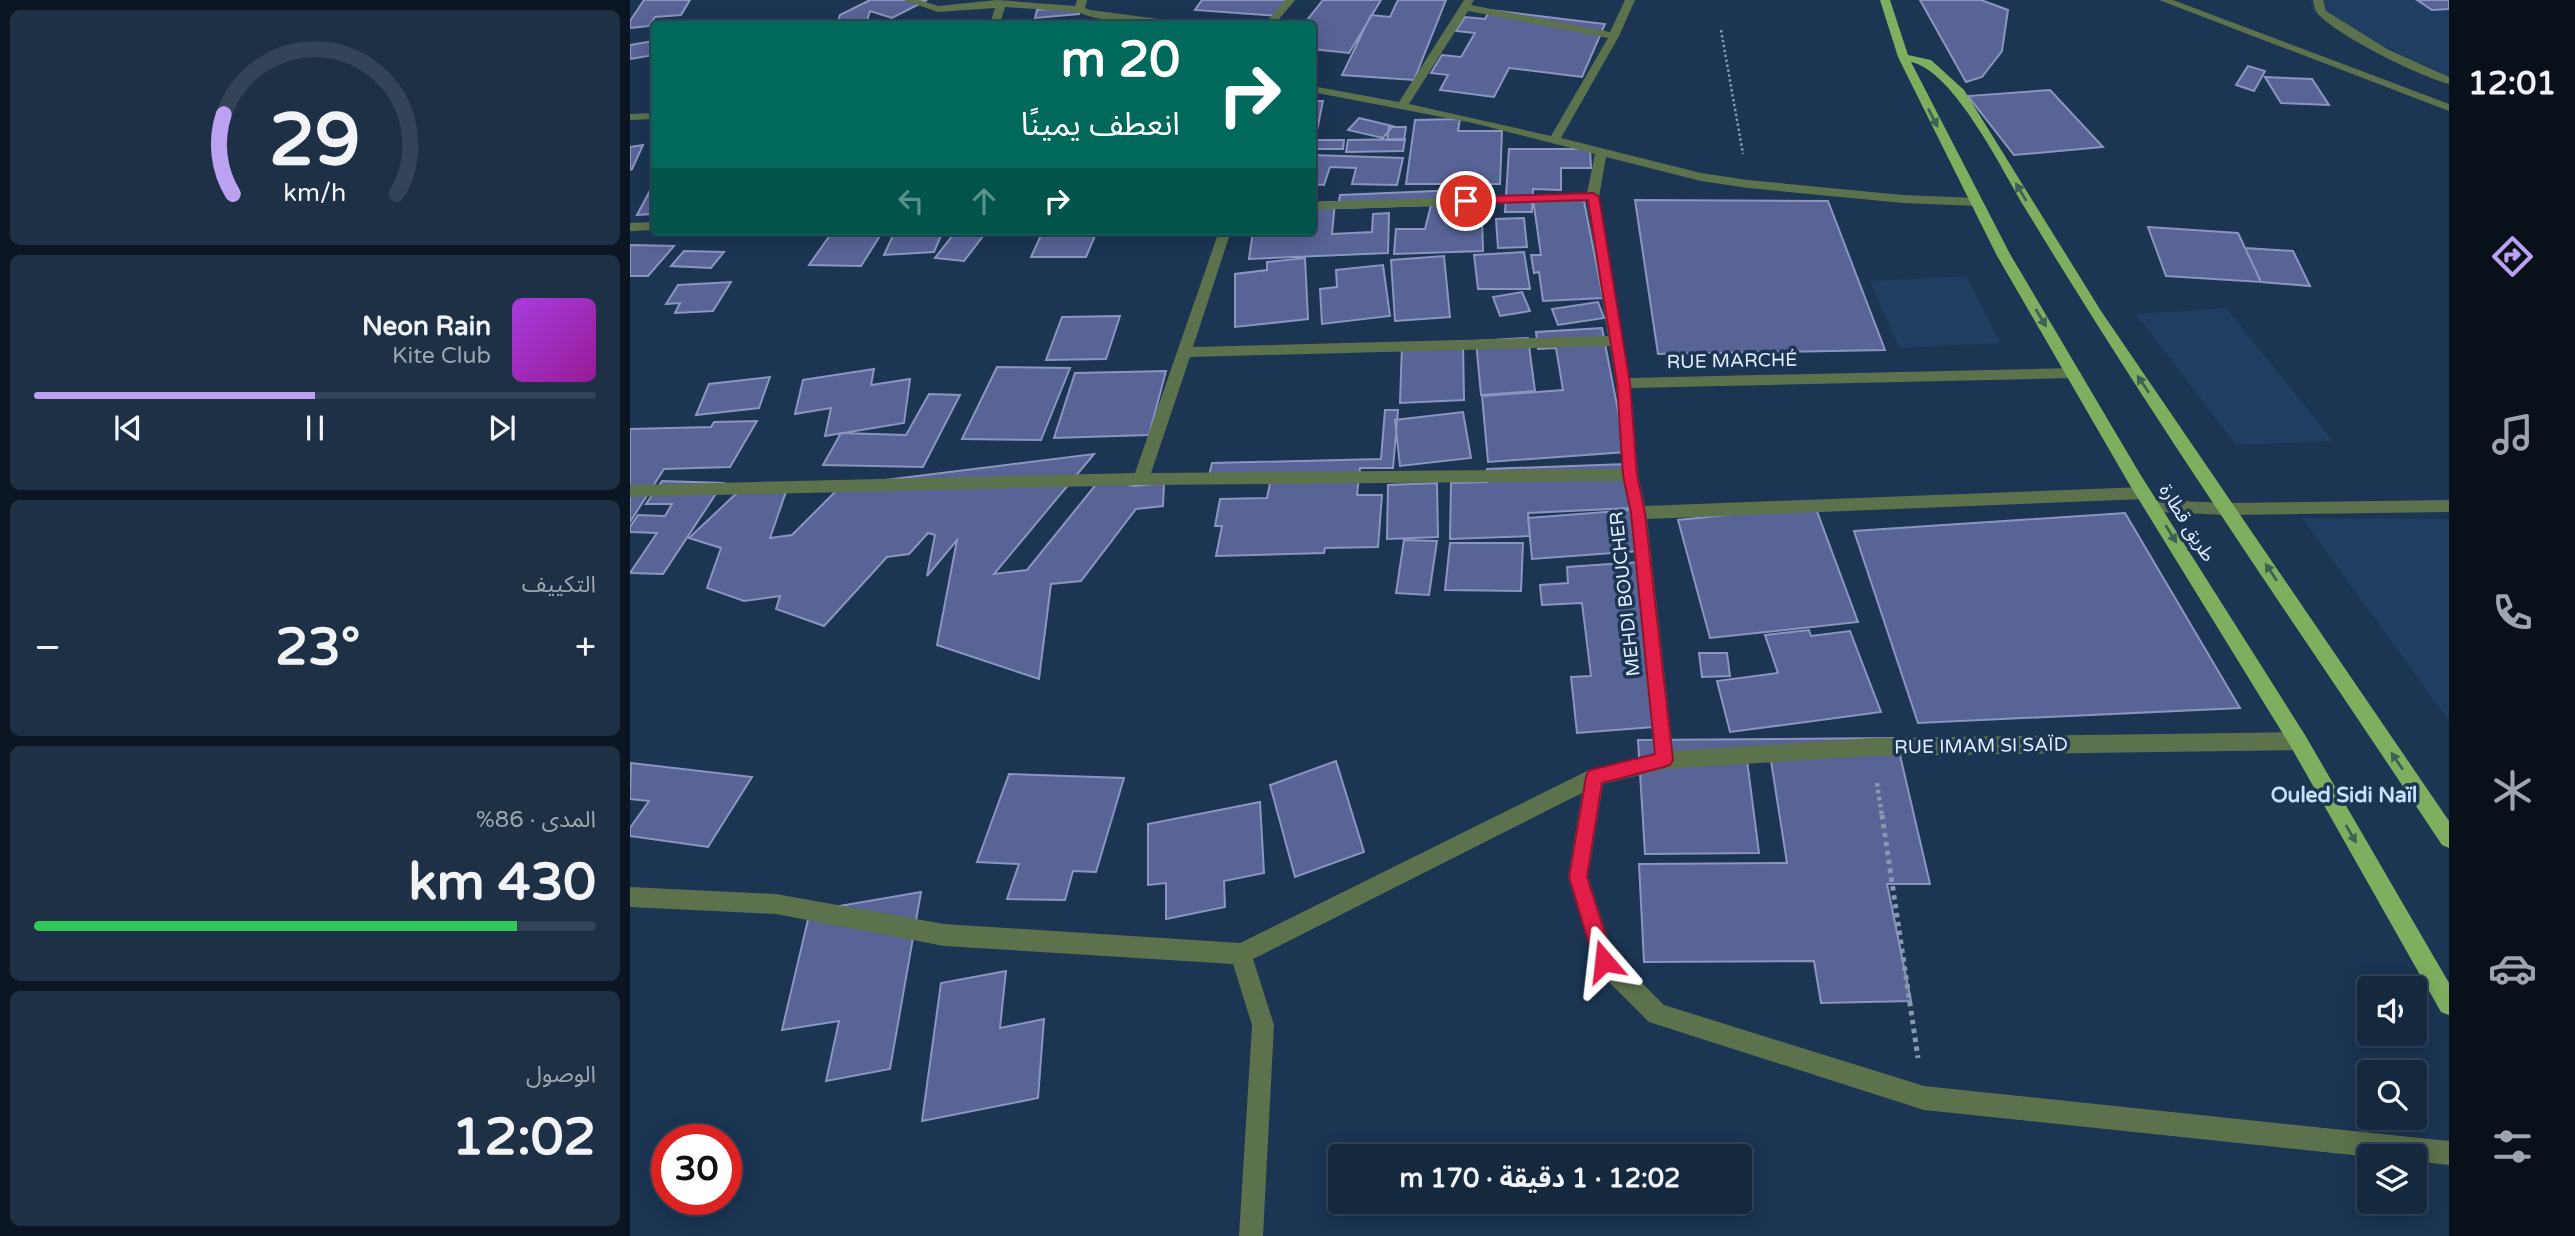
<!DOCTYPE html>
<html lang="ar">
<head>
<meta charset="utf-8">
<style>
	body { margin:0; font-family:"Varela Round","Noto Sans Arabic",sans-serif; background:#1d3045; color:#f1f3f6; direction:rtl; height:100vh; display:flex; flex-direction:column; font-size:26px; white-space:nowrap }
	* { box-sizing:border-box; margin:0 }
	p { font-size:23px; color:#9da6b0 }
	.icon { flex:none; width:38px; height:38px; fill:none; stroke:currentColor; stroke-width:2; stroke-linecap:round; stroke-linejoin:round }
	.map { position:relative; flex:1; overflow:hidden; direction:ltr }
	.drawer { display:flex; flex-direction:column; gap:10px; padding:10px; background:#0b1622; width:630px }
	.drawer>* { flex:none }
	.top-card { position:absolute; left:21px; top:21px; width:665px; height:214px; border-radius:7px; box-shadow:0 4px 18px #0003,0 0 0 2px #334458; direction:rtl; background:#00695c; color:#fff; overflow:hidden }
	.tools { position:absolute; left:1727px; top:976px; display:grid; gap:14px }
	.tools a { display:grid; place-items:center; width:70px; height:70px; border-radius:7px; background:#14283e; box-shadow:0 4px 18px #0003,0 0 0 2px #334458; font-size:35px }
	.speed { position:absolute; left:21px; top:1124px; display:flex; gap:14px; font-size:35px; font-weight:700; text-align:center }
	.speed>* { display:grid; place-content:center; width:91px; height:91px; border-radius:50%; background:#14283e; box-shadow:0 4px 18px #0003,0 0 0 2px #334458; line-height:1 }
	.speed .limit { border:10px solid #d22; background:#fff; color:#111 }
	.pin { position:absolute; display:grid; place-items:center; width:60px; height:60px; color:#fff; margin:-30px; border:4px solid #fff; border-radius:50%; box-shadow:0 2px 7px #0007 }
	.me { position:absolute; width:77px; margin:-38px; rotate:343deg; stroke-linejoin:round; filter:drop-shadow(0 0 5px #0008) }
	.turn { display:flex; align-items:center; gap:24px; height:147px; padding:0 21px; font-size:32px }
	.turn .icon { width:91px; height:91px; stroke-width:2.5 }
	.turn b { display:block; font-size:49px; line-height:60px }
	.lanes { display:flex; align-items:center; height:66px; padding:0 21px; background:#0003; justify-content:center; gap:35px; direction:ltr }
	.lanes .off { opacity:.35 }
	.big { font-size:52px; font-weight:700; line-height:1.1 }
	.drawer .widget { flex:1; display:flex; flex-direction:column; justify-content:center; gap:10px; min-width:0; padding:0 24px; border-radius:10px; background:#1d3045 }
	.drawer .dial { align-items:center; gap:0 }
	.dial svg { height:182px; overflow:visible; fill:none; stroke:#334458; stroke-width:7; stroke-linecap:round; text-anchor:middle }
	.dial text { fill:#f1f3f6; stroke:none }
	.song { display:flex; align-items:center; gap:21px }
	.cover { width:84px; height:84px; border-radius:10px; background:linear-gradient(135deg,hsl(280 70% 55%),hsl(300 70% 35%)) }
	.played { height:7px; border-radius:4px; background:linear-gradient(90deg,#bca0f2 50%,#334458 50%) }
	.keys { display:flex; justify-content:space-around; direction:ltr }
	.heat { display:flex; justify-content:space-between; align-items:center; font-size:38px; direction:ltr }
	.charge { height:10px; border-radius:5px; background:linear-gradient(90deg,#34c759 86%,#334458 0) }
	.trip { position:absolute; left:698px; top:1144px; width:424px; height:70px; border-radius:7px; background:#14283e; box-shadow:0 4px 18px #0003,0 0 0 2px #334458; font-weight:700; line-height:70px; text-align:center; direction:rtl }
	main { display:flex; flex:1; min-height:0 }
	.tab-bar { display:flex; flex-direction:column; width:126px; justify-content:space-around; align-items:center; background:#081019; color:#9da6b0 }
	.tab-bar .icon { width:49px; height:49px }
	.tab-bar .current { color:#bca0f2 }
	.tab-bar b { font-size:32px; color:#f1f3f6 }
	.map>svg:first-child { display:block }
</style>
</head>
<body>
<main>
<nav class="tab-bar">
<b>12:01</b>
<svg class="icon current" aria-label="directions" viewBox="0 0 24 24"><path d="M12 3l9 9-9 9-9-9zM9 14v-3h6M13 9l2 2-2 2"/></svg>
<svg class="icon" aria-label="music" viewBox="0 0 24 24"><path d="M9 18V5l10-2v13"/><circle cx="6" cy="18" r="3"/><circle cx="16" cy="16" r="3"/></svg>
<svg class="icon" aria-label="phone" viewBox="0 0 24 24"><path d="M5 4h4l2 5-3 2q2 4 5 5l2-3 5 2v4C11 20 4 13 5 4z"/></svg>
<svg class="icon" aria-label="climate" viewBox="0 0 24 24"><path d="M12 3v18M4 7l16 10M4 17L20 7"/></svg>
<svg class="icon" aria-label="car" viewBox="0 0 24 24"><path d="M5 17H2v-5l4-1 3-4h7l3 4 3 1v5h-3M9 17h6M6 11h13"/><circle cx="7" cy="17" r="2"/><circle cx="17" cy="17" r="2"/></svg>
<svg class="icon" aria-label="filters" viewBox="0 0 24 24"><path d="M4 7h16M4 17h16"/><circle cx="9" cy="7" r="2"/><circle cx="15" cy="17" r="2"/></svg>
</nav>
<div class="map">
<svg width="1819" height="1236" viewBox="0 0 1819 1236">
	<rect width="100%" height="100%" fill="#1b3553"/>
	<path fill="#203e62" d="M1681,0H1819V77L1683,13Z
		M1336,276L1371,343L1269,348L1240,281Z
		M1596,308L1703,441L1606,445L1506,314Z
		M1673,518L1819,519V721L1672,518Z"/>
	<path fill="#586396" stroke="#8b95bf" stroke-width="2" d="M14,0H60L51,15L25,17L19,26L0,28V21Z
		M240,0H297L262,18L240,11L236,24H207L210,15Z
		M572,0H659L649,16L565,10Z
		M693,0H751L719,53L682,49V24H674Z
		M768,0H816L784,80L712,75L741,15L760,17Z
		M1290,0H1351L1378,10L1372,51L1352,77L1336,82Z
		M1787,0H1819V9L1802,10Z
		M450,7L449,14L405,18L407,10Z
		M860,10L975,24L952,77L879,68L864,97L810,90L818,75L801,73L812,55L831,57L845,33L826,31L835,17L855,19Z
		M24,41V55L0,59V45Z
		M1618,66L1635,71L1624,91L1606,85Z
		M1635,77L1682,79L1699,105L1651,103Z
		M1420,90L1473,147L1384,155L1338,96Z
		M682,101H693L685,140H714L713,149H682Z
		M729,118L763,126L753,138L718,130Z
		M830,119L828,131H872L870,184H776L785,120Z
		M759,127H776L774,140H757Z
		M775,139L773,151L716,152L718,140Z
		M13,145L2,169L0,170V147Z
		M879,149H960L961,168H931V190L903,189L902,212H875Z
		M682,155L773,158L767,185L722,184L726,168L700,167L694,185L682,184Z
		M24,183V214L7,215Z
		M852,189L850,201L830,202V218H852L853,251L764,254L766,229H795L801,205L708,208L710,195Z
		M953,196L973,298L913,301L909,272L904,273L901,255H911L903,199Z
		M1005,200L1198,201L1255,350L1028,354Z
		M705,202L702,234L742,232L743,214L759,213L758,253L619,259L623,231H682V203Z
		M894,218L897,247L868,248L866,219Z
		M1518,227L1608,233L1631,282L1536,276Z
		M203,231H253L231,266L179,265Z
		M265,231H313L304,252L254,255Z
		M326,231H357L334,261L305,258Z
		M413,231H467L456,257H401Z
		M0,245L44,246L18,276H0Z
		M1615,248L1663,251L1680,286L1631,282Z
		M54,251L94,252L81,268L41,266Z
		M894,252L900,289H848L844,255Z
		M814,256L820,317L765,321L761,260Z
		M675,258L678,319L605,327V274L637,270V262Z
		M753,265L760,316L692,324L690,289L707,287L706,270Z
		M101,282L83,311L45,313L50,303L36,304L48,285Z
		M892,292L900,311L870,316L863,297Z
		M968,302L974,318L928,325L922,309Z
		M490,316L476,359L416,360L432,317Z
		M972,328L996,452L858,462L852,396L933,390L926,348L908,349L906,332Z
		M898,338L905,391L851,395L846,341Z
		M833,343L834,400L770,403L772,345Z
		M367,367L440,368L411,440L332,439Z
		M244,369L241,385L280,379L274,423L195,436L201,408L165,414L173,380Z
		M536,371L519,435L424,438L445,373Z
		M140,377L129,408L66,415L79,384Z
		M299,394L330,395L293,467L193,465L211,433L276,435Z
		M755,410H768L763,468H730L727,495H752L748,547L695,548L694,553L586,556L592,526H585L590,499L637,498L641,478L578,480L582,463L751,459Z
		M833,412L841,458L770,466L765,420Z
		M127,421L100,467L34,469L0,522V429L81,427L84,422Z
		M464,454L364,574L397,570L472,477L504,486L534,483L533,506L506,509L451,581L421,584L409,679L307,645L327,540L297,576L305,535L298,533L279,554L257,557L194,626L146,609L150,596L114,601L77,588L91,548L59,538L111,489L159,483L140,538L162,535L210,487L207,486Z
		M996,464L1001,508L898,513L900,536L820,539L821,483L857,482V469Z
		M32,481L93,483L33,574L0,573L27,533L0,532V527L8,515L35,516L42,504H16Z
		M807,483L808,537L757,539L758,485Z
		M1185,506L1228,622L1080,638L1048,520Z
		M1001,510L1009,551L902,559L898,518Z
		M1495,513L1610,708L1288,723L1224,531Z
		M774,540L807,541L799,595L766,593Z
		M820,543H893L891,591L815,590Z
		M1009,562L1036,726L947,733L941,677L961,676L952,603L912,605L910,585L938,583L937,567Z
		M1179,630L1181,636L1220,631L1251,712L1100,732L1087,681L1148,673L1135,635Z
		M1069,653H1097L1100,676L1072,677Z
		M1266,738L1300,884H1257L1281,1001L1191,1003L1184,961L1014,962L1009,864L1157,863L1141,761L1117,760L1129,853L1015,854L1008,740Z
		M706,761L734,852L665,877L640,785Z
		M1,763L122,777L78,847L0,836V828L19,801L0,799Z
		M379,774L494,778L466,872L443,871L435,900L377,899L389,864L347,862Z
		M630,802L634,873L594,881L595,907L536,919V883L518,885V824Z
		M291,892L260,1069L196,1081L209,1021L152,1030L180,911Z
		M376,971L370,1028L414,1019L408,1098L292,1121L311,983Z"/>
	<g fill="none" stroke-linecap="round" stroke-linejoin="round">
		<path stroke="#8699af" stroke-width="2.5" stroke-dasharray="2.5 2.5" stroke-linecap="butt" d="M1091,30L1113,154"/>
		<path stroke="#8699af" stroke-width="4.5" stroke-dasharray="3.5 3.5" stroke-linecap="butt" d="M1247,783L1252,817"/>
		<path stroke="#8699af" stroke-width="5" stroke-dasharray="4.5 4.5" stroke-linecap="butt" d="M1252,815L1288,1058"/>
		<path fill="#5b724c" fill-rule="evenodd" d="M273,0H289L308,6L367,0L445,6L447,0H457L455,8L460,10L544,21L549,24C523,26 472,23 447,12L375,7L370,24H360L365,8L308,12Z
			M655,0H665L645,24H635Z
			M834,0H844L841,5L980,32L995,0H1005L989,36L931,138L1071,173L1118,180L1273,195L1347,198L1353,202L1347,206L1273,203L1118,188L1071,181L976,157L969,197L999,378L1444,368L1451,373L1444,378L1001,388L1008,475L1015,506L1514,487L1522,493L1514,499L1017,519L1043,751L1242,738L1668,732L1675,735L1677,741L1675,747L1668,750L1242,756L1034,769L973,784L958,877L983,954L1034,1005L1294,1086L1819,1141V1165L1785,1161V1157H1741L1294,1110L1019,1022L966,969L938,877L952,793L623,959L644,1025L633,1236H609L622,1025L603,964L314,946L146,914L0,907V887L146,894L314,924L610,943L957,771L1024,754L1000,513L993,481L511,485L0,497V485L505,473L589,231H601L563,347L978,336L957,201L682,210V202L957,193L965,154L843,123L682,92V86L769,102ZM838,11L978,38L921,136L779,104ZM980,346L986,383L992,469L521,473L560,357Z
			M1529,0H1543L1819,104V111Z
			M1683,0H1693L1696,11L1757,49L1819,77V84C1787,75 1712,38 1689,15C1685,11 1684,5 1683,0Z
			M24,113V119L0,120V114Z
			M24,222V230L0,231V223Z
			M1524,500L1598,503L1819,500V512L1598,515L1524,512L1516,506Z"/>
		<path fill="#7faf5e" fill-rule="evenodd" d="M1250,0H1260L1278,55L1301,60L1334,90L1471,311L1819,821V848L1812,845C1672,634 1526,425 1395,208C1372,170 1324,71 1281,62L1380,254L1510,474L1675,735L1819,983V1015L1811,1012L1661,747L1498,482L1366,254L1268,57Z"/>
	</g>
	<defs><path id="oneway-solid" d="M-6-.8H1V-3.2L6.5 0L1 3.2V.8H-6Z" transform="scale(1.75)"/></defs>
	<g fill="#3e6057">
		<use href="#oneway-solid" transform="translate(1303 118) rotate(63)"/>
		<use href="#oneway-solid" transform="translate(1391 192) rotate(-121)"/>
		<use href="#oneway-solid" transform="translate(1411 318) rotate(59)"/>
		<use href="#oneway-solid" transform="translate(1513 384) rotate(-124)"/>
		<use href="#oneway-solid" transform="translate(1541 534) rotate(58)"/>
		<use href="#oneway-solid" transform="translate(1641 572) rotate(-124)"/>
		<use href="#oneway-solid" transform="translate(1767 761) rotate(-124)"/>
		<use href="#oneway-solid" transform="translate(1721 834) rotate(60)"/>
	</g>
	<path fill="#e11d48" stroke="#92132f" stroke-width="2" d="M963,193L969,197L1000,383L1007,475L1015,513L1043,760L1040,765L1034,767L972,783L957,877L984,961L981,968L974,971L967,968L964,961L939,877L956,777L958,771L964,769L1025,754L1001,513L993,475L987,383L958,200L836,204L830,201L836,197Z"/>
	<g text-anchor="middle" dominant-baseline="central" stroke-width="7" stroke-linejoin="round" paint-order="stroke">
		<g font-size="19" fill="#e2eefe" stroke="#1b3553">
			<text transform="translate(1102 361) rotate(-1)">RUE MARCHÉ</text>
			<text transform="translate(1557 523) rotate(58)">طريق قطارة</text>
			<text transform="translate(995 594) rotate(-96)">MEHDI BOUCHER</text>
			<text transform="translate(1351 746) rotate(-1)">RUE IMAM SI SAÏD</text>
		</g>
		<g font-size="21" font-weight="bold" fill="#c7e0ff" stroke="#1b3553">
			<text x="1714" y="795">Ouled Sidi Naïl</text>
		</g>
	</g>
</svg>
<div class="tools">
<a><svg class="icon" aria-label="sound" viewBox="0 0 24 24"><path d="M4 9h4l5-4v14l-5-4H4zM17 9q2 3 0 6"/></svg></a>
<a><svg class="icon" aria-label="search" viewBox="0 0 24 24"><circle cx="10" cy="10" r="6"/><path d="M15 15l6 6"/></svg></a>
<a><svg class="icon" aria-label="layers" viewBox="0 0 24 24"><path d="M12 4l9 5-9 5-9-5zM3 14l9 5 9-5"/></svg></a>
</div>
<div class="speed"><div class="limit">30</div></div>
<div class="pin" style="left:836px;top:201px;background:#d93025"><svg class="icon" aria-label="arrive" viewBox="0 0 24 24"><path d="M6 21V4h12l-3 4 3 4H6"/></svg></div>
<svg class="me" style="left:974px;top:961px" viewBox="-20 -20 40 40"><path d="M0-17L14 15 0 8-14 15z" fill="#e11d48" stroke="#fff" stroke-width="4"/></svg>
<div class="trip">12:02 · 1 دقيقة · 170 m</div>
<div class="top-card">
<div class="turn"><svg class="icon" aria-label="right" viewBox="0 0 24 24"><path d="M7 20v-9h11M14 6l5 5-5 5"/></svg><div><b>20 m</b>انعطف يمينًا</div></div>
<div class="lanes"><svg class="icon off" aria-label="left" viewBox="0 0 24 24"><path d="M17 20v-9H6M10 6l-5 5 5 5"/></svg><svg class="icon off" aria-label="ahead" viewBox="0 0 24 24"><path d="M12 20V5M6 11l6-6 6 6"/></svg><svg class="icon" aria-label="right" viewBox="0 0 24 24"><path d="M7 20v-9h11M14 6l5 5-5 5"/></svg></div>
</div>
</div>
<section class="drawer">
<div class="widget dial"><svg viewBox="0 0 100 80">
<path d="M14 69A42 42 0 1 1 86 69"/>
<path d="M14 69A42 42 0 0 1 10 34" stroke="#bca0f2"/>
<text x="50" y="56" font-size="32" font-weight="700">29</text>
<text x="50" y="72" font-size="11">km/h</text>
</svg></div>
<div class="widget">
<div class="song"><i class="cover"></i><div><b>Neon Rain</b><p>Kite Club</p></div></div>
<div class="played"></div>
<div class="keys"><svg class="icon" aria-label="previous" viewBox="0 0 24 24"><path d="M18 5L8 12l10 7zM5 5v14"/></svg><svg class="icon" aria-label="pause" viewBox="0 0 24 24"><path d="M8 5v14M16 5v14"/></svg><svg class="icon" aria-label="next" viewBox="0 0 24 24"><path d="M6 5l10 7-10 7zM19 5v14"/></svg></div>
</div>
<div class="widget"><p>التكييف</p>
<div class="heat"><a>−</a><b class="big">23°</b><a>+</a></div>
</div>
<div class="widget"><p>المدى · 86%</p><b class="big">430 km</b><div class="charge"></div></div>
<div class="widget"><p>الوصول</p><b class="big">12:02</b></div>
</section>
</main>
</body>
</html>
